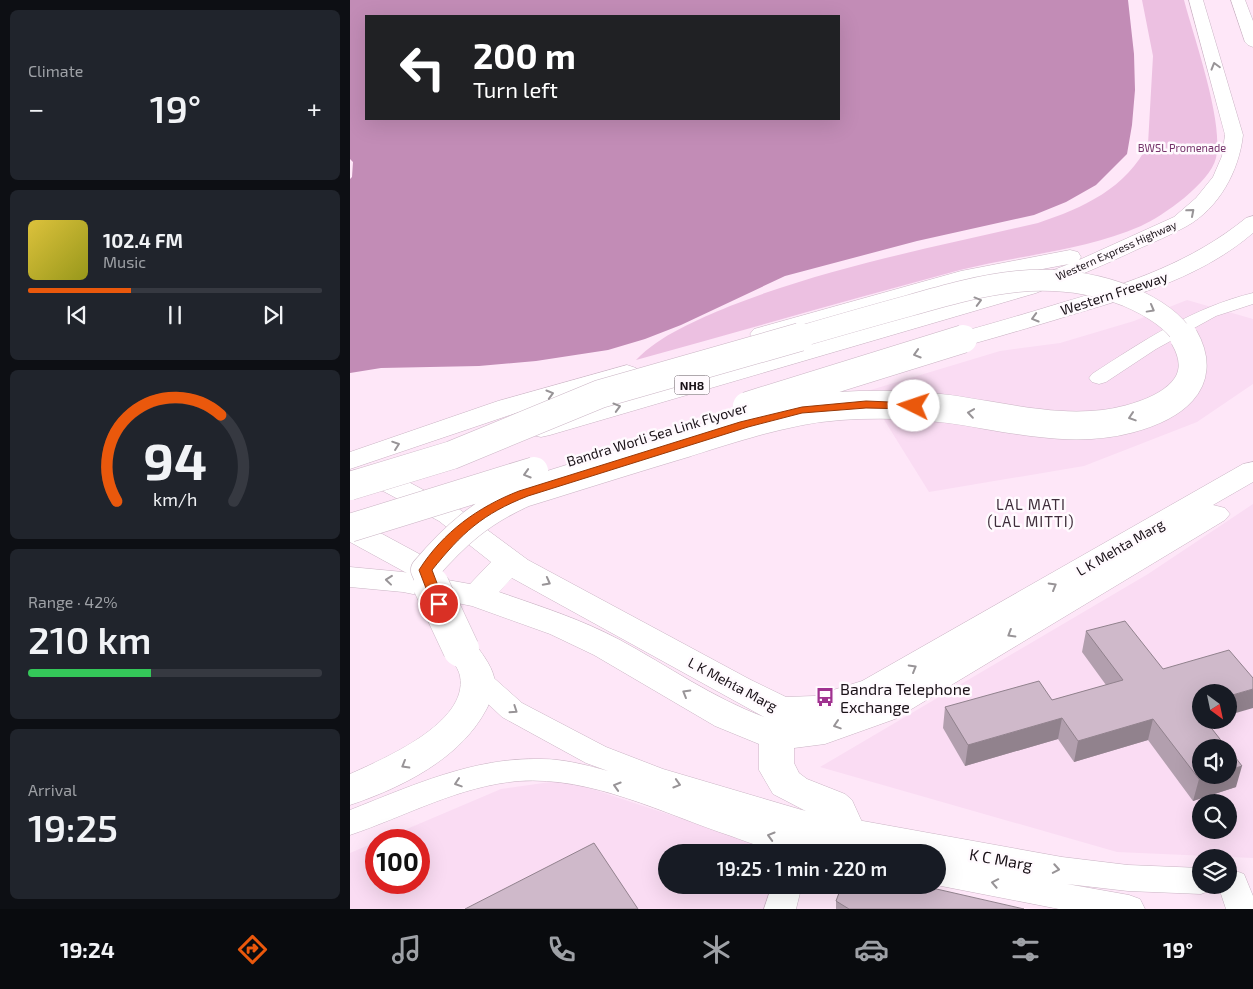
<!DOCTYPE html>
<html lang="en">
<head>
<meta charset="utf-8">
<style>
	body { margin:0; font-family:"Exo 2",sans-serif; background:#20242c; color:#f1f3f6; height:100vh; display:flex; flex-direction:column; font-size:19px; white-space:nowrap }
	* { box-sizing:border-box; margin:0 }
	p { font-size:16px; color:#9ea1a6 }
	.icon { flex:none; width:28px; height:28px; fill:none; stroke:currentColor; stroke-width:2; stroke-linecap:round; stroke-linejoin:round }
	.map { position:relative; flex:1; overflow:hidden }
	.side { display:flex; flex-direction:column; gap:10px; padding:10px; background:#0d0f14; width:350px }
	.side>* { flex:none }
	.banner { position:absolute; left:15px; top:15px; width:475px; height:105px; border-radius:0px; box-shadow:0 5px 20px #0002; background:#202124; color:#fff; overflow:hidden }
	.needle { width:32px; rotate:147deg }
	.fabs { position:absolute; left:842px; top:684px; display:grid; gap:10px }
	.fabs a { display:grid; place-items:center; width:45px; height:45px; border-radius:50%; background:#171b24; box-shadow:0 5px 20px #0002; font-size:25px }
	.speed { position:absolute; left:15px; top:829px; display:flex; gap:10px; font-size:25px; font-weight:700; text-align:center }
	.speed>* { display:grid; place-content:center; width:65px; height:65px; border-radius:50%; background:#171b24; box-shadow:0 5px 20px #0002; line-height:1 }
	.speed .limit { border:8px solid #d22; background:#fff; color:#111 }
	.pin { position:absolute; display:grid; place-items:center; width:42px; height:42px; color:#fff; margin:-21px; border:2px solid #fff; border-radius:50%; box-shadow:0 1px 5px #0007 }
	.me { position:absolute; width:55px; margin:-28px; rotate:274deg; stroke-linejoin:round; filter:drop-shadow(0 0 4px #0008) }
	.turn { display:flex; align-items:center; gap:18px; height:105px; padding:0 25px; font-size:22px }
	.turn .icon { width:65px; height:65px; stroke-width:2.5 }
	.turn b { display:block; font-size:35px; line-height:42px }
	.big { font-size:38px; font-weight:600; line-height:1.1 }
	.side .widget { flex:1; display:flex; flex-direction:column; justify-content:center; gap:8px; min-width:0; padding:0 18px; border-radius:8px; background:#20242c }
	.side .dial { align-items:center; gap:0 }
	.dial svg { height:130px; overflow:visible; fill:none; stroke:#363941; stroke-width:7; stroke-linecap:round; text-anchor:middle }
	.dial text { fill:#f1f3f6; stroke:none }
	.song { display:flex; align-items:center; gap:15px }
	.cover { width:60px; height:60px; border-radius:8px; background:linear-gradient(135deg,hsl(50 70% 55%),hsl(60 70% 35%)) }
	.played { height:5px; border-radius:2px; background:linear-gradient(90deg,#ea580c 35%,#363941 35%) }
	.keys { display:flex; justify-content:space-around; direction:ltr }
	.heat { display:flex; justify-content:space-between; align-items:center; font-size:28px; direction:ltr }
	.charge { height:8px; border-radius:4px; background:linear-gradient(90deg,#34c759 42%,#363941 0) }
	.trip { position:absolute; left:308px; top:844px; width:288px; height:50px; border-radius:25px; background:#171b24; box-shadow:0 5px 20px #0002; font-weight:600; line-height:50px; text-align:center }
	.tabs { display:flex; height:80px; justify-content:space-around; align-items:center; background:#090b0e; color:#9ea1a6 }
	.tabs .icon { width:35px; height:35px }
	.tabs .active { color:#ea580c }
	.tabs b { font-size:22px; color:#f1f3f6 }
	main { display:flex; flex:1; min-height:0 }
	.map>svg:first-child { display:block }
</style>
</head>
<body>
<main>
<section class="side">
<div class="widget"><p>Climate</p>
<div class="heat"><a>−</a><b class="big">19°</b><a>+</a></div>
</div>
<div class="widget">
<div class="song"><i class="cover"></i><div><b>102.4 FM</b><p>Music</p></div></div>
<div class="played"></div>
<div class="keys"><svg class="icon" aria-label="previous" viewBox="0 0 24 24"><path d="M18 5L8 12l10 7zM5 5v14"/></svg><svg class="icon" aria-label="pause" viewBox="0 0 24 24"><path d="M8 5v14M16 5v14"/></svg><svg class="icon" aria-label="next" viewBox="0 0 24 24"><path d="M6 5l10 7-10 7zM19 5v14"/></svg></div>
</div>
<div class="widget dial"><svg viewBox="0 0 100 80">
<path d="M14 69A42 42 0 1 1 86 69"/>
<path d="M14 69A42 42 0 0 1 78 16" stroke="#ea580c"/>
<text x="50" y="56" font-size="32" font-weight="700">94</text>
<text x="50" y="72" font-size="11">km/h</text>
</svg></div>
<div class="widget"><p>Range · 42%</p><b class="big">210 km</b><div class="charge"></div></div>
<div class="widget"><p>Arrival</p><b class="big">19:25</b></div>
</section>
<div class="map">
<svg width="903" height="909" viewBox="0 0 903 909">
	<rect width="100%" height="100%" fill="#fee7f8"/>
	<path fill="#fadcf3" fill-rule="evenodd" d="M837,300L903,319V384L847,422L734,466L579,492L533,418L514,392L650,351L710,343L784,321Z
		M903,504V858L767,852L470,767L798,574ZM851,692H879V720H851ZM851,748H879V775H851ZM851,802H879V830H851Z
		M215,780L432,852H316V885H443L435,909H0V853L26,842V882H69V840H31L151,789Z"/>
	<path fill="#ecc0e1" d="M792,0H834C844,38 874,122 866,158C860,183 813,216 791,226C733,251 670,255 610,270C502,299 394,330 286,360C310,335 347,320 380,306C479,267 585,247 688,223C733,208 777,188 798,144L803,56Z"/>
	<path fill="#c28cb6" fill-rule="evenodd" d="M0,0H778L784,54L785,90L782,125L777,154L746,185L716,202L684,215L567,241L435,276L331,325L295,339L258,350L186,361L129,366L31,368L0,373V179L2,177L3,162L0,159ZM16,16H489V119H16Z"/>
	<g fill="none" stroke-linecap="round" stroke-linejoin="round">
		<g stroke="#cab4c4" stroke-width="1">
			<path id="minor" d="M903,293V304L866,316L806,349L756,382L749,384L742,382L739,378L742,374C793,341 844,307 903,293Z
				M127,668L136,671L172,703L256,747L313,769L452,810L712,857L778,865L851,868V885H865L862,890L851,894L778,891L717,884L779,895L790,899L795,909H709L586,885V852H550L491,841L496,843L500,852C479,852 456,855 435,852C417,850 398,842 381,836C314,814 242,776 169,781C109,786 56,816 0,835V810C61,786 124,757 191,759C214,759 236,765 258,771L236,763L152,717L118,685L114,678L118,671Z
				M883,870L894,874L903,896V909H876L868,885H879V871Z
				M422,885H452L446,909H414Z"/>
		</g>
		<g stroke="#cab4c4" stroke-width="1">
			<path id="major" d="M903,462V482L863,505L875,508L880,514L875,520L545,719L475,744L444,748V763L449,773L457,779L495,794L502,800L512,822L507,852H469L473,820L423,794L409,770V744L365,726L244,655L200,634L122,606L53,592L0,587V567L53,572L120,584L141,562L89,521L33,491L0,483V471L10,469L53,479L109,509L178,560L401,680L436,697L464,696L512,681L893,464ZM162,578L414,717C363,698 318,666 270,640C231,619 189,606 149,592Z"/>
		</g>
		<g stroke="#cab4c4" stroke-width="1">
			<path id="highway" d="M839,0H853L893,135C889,171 869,208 837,226C821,235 804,242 788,249C755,265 720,279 686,293L200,435L191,437L182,435L178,429L182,423L670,283L719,264L614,284L412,341L404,339L400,334L404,329L611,271L720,250L728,252L731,257L729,260L824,217L846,198L863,177L872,156L875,135Z
				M881,0H895L903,21V47L898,45L895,42Z
				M903,216V233C854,275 792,294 731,312C695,323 658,334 622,344L613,346L604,344L601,339L604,334C641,324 678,313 714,302C780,283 842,262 896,218Z
				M277,365L286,368L290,373L286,378L166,413L0,469V452L148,401Z
				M0,520L10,522L86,563L90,570L86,577L75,580L64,577L0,542Z
				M111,637L123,641C130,651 141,664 144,677C146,689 141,701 136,710C110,759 51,788 0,805V774C33,759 119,723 110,676C108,666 99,657 94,649L99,641Z"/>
		</g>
		<use href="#minor" fill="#fff" fill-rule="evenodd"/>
		<use href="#major" fill="#fff" fill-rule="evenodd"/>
		<use href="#highway" fill="#fff" fill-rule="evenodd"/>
		<g stroke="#cab4c4" stroke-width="22" stroke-linecap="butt">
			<path id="highway-bridge-far2" d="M445,338C483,327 521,316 558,306C634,284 700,266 777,296C798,305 822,318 834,338"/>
		</g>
		<g stroke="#cab4c4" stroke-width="29" stroke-linecap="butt">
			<path id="highway-bridge-far1" d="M397,406L613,339
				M0,486L102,455L250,394L450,337
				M0,528L184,471
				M82,586L75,570C105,535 131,512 174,493C228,476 282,459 336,443C393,425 449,406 509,405C539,404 569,405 599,409C657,417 720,435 779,419C820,408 861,384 834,337"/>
		</g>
		<g stroke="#cab4c4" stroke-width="37" stroke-linecap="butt">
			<path id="highway-bridge" d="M81,585L111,649"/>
		</g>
		<use href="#highway-bridge-far2" stroke="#fff" stroke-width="21"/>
		<use href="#highway-bridge-far1" stroke="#fff" stroke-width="28"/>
		<use href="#highway-bridge" stroke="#fff" stroke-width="36"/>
	</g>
	<path fill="#b29fae" d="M736,631L857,722L886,787L843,801L798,740L724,762L708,739L615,766L593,728L595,707L702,700L756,685L732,652Z
		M486,901L674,909H486Z"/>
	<path fill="#91828d" d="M903,689V708L879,715V696Z
		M851,704V720H864L839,728L844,706Z
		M712,718L708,739L615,766L618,745Z
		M803,719L798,740L724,762L728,741Z
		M892,766L886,787L843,801L849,779L863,775H879V770Z"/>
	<path fill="#cfb9ca" stroke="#91828d" d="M775,621L813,669L879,650L903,678V689L879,696V692H851V704L844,706L851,715V720H855L877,748H851V775H863L849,779L803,719L728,741L712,718L618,745L595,707L689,681L702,700L773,680L736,631Z
		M879,749L892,766L879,770Z
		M244,843L288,909H115Z
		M492,885H569L674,909H499L486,901Z"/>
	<defs><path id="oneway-chevron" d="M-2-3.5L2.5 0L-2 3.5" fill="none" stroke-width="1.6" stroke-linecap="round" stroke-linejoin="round" transform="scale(1.25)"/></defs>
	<g stroke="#989497">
		<use href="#oneway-chevron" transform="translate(865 66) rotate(-106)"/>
		<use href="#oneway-chevron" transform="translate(841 212) rotate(-41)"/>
		<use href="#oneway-chevron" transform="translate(628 301) rotate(-15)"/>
		<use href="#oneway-chevron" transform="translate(801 309) rotate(29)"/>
		<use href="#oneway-chevron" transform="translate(685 318) rotate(164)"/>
		<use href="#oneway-chevron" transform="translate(567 354) rotate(163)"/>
		<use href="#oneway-chevron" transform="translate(200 394) rotate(-16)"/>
		<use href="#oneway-chevron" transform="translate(267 407) rotate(-16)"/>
		<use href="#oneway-chevron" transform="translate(621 413) rotate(-172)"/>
		<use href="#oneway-chevron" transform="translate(782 417) rotate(162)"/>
		<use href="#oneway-chevron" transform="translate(46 445) rotate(-19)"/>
		<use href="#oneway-chevron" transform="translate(177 474) rotate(163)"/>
		<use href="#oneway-chevron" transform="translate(39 580) rotate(-174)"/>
		<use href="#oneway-chevron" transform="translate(197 582) rotate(28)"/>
		<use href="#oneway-chevron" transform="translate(703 586) rotate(-30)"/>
		<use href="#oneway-chevron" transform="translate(661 634) rotate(149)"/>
		<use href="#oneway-chevron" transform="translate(563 668) rotate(-30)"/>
		<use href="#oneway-chevron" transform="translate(336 693) rotate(-150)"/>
		<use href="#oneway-chevron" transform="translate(164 710) rotate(34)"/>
		<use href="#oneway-chevron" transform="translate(487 725) rotate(162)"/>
		<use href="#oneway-chevron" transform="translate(55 765) rotate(150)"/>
		<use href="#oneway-chevron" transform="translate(108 783) rotate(162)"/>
		<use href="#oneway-chevron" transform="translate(327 784) rotate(17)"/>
		<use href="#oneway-chevron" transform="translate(267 786) rotate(-163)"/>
		<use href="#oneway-chevron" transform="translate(421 836) rotate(-164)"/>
		<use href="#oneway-chevron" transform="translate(706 869) rotate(10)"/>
		<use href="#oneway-chevron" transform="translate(645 883) rotate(-169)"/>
	</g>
	<path fill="#ea580c" stroke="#983908" d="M516,401L564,403L570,406L564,409L516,408L452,413L398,427L178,496C132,514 112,533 82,570L95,604L93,607H84L82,604L69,570C93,532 128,507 169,491L390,422L452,407Z"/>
	<defs>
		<g id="bus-bare" transform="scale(1.5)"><path d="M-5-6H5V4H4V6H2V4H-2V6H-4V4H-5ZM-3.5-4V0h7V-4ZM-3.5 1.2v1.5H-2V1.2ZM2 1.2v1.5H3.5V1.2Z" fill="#a03290" stroke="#fffafe" stroke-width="2.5" paint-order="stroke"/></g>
	</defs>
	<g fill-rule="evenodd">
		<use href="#bus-bare" x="475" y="697"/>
	</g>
	<g text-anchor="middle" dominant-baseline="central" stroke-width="5" stroke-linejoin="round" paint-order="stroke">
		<g font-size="11" fill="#743369" stroke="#fffafe">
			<text x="832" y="147">BWSL Promenade</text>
		</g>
		<g font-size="11" fill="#1a1218" stroke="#fffafe">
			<text transform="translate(766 250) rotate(-24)">Western Express Highway</text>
		</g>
		<rect fill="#fffafe" stroke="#5f585d" stroke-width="1" x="324.5" y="375.5" width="35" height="19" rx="4"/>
		<g font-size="12" font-weight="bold" fill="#1a1218">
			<text x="342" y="385">NH8</text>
		</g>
		<g font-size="14" fill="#1a1218" stroke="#fffafe">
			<text transform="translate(764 293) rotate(-18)">Western Freeway</text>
			<text transform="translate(307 434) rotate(-17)">Bandra Worli Sea Link Flyover</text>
			<text transform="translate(770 547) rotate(-30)">L K Mehta Marg</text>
			<text transform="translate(383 684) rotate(28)">L K Mehta Marg</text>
		</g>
		<g font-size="15" letter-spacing="1" fill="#3f2e3b" stroke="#fffafe">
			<text x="681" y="504">LAL MATI<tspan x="681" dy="17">(LAL MITTI)</tspan></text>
		</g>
		<g font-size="16" fill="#1a1218" stroke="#fffafe" text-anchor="start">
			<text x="490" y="688">Bandra Telephone<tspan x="490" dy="18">Exchange</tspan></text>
		</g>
		<g font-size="16" fill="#1a1218" stroke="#fffafe">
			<text transform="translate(651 859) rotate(10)">K C Marg</text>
		</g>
	</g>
</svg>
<div class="fabs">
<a><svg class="needle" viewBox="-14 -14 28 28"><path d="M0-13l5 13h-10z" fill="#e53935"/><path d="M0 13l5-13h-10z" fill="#9ea1a6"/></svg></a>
<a><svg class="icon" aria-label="sound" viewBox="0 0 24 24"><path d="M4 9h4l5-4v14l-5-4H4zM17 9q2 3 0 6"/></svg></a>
<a><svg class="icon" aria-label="search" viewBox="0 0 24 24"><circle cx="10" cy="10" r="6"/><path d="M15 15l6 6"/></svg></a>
<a><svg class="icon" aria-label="layers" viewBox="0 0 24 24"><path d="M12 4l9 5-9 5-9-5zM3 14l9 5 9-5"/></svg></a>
</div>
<div class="speed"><div class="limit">100</div></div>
<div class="pin" style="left:89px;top:604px;background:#d93025"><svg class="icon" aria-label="arrive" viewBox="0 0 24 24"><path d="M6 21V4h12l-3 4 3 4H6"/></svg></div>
<svg class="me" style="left:564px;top:406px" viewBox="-20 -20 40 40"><circle r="19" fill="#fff"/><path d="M0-13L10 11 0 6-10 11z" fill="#ea580c"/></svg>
<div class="trip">19:25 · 1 min · 220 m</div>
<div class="banner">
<div class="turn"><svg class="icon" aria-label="left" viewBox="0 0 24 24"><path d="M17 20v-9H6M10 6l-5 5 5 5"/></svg><div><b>200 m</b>Turn left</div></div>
</div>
</div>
</main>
<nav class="tabs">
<b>19:24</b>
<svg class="icon active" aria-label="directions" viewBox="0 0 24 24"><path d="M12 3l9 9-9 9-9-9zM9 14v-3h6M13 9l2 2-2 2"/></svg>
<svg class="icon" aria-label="music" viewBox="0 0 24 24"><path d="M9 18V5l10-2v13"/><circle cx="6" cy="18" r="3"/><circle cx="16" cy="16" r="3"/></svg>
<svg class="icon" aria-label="phone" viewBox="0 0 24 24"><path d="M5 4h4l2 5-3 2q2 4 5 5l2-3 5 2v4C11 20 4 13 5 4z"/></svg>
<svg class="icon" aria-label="climate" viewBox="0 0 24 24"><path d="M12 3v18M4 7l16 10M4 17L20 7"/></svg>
<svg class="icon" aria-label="car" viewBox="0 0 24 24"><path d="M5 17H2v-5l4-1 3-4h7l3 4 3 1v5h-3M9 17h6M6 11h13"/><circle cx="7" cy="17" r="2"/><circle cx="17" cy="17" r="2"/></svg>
<svg class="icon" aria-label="filters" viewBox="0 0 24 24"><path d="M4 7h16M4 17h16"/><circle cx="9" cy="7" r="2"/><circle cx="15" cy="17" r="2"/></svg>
<b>19°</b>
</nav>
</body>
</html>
